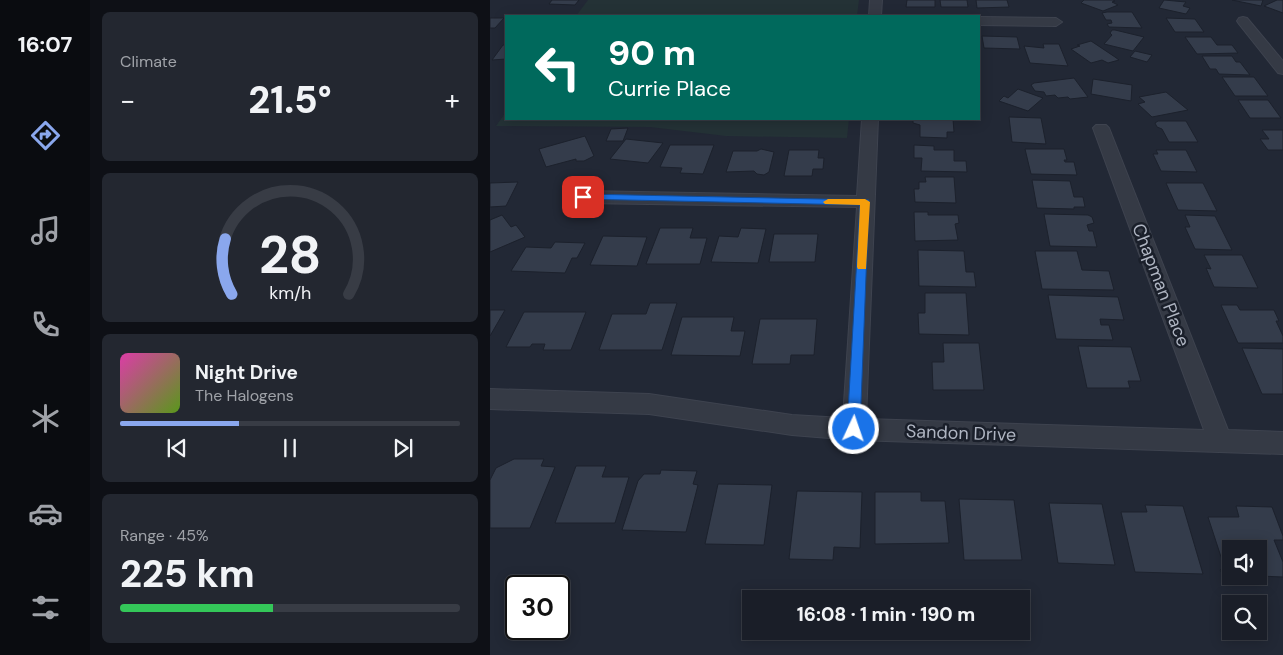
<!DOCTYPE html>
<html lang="en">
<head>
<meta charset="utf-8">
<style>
	body { margin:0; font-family:"DM Sans",sans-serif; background:#232730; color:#f1f3f6; height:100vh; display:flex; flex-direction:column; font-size:19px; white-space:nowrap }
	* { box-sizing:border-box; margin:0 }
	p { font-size:16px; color:#9fa2a8 }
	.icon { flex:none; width:28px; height:28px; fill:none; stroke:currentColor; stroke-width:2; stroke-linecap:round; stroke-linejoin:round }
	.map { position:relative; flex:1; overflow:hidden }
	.sheet { display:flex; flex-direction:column; gap:12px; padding:12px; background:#0e1016; width:400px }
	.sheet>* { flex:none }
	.top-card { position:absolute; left:15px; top:15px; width:475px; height:105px; border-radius:0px; box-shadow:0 2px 12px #0003,0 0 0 1px #383c45; background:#00695c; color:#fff; overflow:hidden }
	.controls { position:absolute; left:732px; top:540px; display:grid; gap:10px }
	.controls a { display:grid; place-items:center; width:45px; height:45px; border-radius:0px; background:#1a1e28; box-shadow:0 2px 12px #0003,0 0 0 1px #383c45; font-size:25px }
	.speed { position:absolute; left:15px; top:575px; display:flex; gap:10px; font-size:25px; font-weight:700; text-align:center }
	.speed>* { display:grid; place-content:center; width:65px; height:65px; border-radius:50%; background:#1a1e28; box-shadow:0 2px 12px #0003,0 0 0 1px #383c45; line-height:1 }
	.speed .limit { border:2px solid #111; border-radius:8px; background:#fff; color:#111 }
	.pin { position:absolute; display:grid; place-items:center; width:42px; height:42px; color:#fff; margin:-21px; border-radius:10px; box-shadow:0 2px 8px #0006 }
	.me { position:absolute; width:55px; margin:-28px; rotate:3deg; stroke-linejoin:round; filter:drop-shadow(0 0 4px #0008) }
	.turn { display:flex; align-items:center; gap:18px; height:105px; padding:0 20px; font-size:22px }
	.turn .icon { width:65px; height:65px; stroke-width:2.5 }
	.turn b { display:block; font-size:35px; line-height:42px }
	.big { font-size:38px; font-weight:800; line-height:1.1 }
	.sheet .tile { flex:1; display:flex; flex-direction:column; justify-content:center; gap:8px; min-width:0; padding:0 18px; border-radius:8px; background:#232730 }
	.sheet .dial { align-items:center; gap:0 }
	.dial svg { height:130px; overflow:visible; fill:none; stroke:#383c45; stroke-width:7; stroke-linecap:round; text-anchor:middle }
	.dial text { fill:#f1f3f6; stroke:none }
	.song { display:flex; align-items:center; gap:15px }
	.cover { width:60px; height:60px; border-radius:8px; background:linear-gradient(135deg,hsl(320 70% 55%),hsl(90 70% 35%)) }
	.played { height:5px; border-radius:2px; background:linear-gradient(90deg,#8aa7ed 35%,#383c45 35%) }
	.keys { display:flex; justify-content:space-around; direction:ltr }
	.heat { display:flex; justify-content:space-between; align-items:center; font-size:28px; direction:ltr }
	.charge { height:8px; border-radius:4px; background:linear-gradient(90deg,#34c759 45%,#383c45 0) }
	.trip { position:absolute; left:252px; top:590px; width:288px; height:50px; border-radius:0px; background:#1a1e28; box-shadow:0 2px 12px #0003,0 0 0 1px #383c45; font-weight:800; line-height:50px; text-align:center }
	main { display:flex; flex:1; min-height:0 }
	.menu { display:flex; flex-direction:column; width:90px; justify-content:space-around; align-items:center; background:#0a0c10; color:#9fa2a8 }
	.menu .icon { width:35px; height:35px }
	.menu .active { color:#8aa7ed }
	.menu b { font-size:22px; color:#f1f3f6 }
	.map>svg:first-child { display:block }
</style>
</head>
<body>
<main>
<nav class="menu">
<b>16:07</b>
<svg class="icon active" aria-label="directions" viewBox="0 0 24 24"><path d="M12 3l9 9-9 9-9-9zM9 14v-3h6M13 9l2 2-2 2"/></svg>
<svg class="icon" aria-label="music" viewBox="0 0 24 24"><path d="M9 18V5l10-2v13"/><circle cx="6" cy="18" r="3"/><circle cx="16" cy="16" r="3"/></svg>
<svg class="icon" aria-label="phone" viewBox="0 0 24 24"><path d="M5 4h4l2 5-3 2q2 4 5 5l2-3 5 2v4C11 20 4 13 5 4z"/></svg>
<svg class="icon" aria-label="climate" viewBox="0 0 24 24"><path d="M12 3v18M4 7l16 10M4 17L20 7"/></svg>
<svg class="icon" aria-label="car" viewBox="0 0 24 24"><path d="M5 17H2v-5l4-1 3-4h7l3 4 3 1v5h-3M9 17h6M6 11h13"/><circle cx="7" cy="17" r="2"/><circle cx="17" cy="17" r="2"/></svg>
<svg class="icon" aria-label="filters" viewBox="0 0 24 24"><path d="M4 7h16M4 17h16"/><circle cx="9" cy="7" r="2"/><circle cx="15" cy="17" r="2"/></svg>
</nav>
<section class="sheet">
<div class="tile"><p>Climate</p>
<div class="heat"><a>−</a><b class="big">21.5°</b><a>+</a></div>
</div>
<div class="tile dial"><svg viewBox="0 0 100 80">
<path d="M14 69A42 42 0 1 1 86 69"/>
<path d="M14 69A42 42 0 0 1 10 35" stroke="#8aa7ed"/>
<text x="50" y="56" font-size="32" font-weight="700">28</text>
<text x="50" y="72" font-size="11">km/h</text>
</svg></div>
<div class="tile">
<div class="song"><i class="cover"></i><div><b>Night Drive</b><p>The Halogens</p></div></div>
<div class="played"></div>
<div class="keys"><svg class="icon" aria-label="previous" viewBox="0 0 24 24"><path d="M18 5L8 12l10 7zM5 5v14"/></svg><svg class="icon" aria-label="pause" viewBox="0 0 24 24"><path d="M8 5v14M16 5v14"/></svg><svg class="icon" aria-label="next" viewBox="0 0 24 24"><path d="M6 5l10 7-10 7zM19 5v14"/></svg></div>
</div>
<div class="tile"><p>Range · 45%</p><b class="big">225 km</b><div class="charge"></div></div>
</section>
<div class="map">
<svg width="793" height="655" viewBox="0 0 793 655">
	<rect width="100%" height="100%" fill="#222835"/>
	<path fill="#243236" d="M98,0H369L367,16H86Z
		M16,112V119H359L357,138L236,136L160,127L6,126Z"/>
	<path fill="#343c4b" stroke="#1c212c" d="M62,0H89L85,5L59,4Z
		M417,0H445V7H416Z
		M450,0H477L478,7H451Z
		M486,0H517L519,7L487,8Z
		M594,0H623L625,1L622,2L628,5L613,11L591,3Z
		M674,0L696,2L693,6L700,8L696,14L669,8Z
		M742,0H773L771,6Z
		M787,0H793V13L774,6Z
		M617,12H642L652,28L619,27L617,24L622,23L621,20H616L612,13Z
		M0,18H14L5,28H0Z
		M676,18L705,19L714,32H685Z
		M622,30H625L654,37L643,51L614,44L622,35L620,33Z
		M492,36L527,37L530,49L494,48Z
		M695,37H721L727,45H742L748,53L707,54Z
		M601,41L625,57L629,60L618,63L612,60L601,63L581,49L590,46L587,45Z
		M553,44H569L578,66L540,63L534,46L554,48Z
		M13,45H16V59L2,60Z
		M645,51L662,55L657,62L640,57Z
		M712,56H742L746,62H750L760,75L729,74L726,69H720Z
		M732,77H764L778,96H745Z
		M584,78L598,97L580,99L578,97L568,98L565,95L556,96L554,92L545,91L541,85L544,83Z
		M603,79L642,85L641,101L601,94Z
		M528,89L553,98L538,111L509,101L514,96L518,98Z
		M676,92L698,110L662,117L648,104L655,102L649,97Z
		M748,100H778L791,118H760Z
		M519,117L551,118L556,144L522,142Z
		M423,119H463L464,132H457V138L430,137V125L423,123Z
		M668,121H696L708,142H679L672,129L667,127L665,123Z
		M138,128L133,141H116L121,129Z
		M772,130H793V150H778L770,139H779Z
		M95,136L104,156L94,161H86V159L56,167L49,149Z
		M136,139L173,143L158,163L120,159Z
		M180,145H224L213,174L190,173L192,168L170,167Z
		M424,145L444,146V150H464V161H476L477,172L431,171L432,158H424Z
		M271,149L284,152L279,172L274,175L267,174L264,171L236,172L243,151H267Z
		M535,149H574L577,160H574L575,162H584L587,175L541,174Z
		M299,150H329L328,158H334L333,169H323L322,176H294Z
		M666,150H696L707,172L671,171L663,154H668Z
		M435,177H464L466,203L425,202L424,189H429V182H436Z
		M542,180L580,181L584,197H593L595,207H584V209L547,208Z
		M28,182L16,206L0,207V183Z
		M676,183H713L727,211L688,210Z
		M424,212H438V215H468L469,223L465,224L468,240L425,241Z
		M554,214L598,215L602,217L604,223L597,225L599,231H603L607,247L560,246Z
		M12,215L21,227L26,225L35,237L0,252V220Z
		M695,215L725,216L742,250L705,249L695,227H700Z
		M170,228H203L200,238H217L210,264H156Z
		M251,228L276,229L268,263L221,262L229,236L248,237Z
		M284,234H328L325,262H279Z
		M113,236L157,237L147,266L100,265Z
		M65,242L95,243L87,258H82L75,273L21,271L36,247L61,248Z
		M428,250L474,251L476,272H484L486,287L429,286Z
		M545,251H587L592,270L619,271L624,290L552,289Z
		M714,255H752L768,288L724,287L716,268L721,269Z
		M435,293H476L479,335L429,334L428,313H435Z
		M558,295L628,297L634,320L610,319L611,325H619L623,340L566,339Z
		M160,303H187L172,350H109L122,314H156Z
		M731,305H747L750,310H784L789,321H786L793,336V343H748Z
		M0,310H15L0,336Z
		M34,312H96L81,350H53L55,344H42L40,347H16Z
		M192,317H244L241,331H255L250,356L181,355Z
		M270,319H327L324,355H301L300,364H262Z
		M453,343H489L494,390H443L442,362H454Z
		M588,346L641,347L651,381H638L640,388H597Z
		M752,348L793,349V394H772Z
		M24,459H54L51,466L65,467L40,528H0V480L6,468Z
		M86,466H116L112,477H139L125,523H65Z
		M171,470L207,471L203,484L208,485L196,532L132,530L148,481L154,474H170Z
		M228,484L282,485L274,545L215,544Z
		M307,491L372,492L370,548L344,547L343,560L299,559Z
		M385,492H431V501H455L459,543L385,544Z
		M469,499L524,500L532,560H474Z
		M559,503L612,504L625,565L568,563Z
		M655,505L693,506L713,574L645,572L631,512H657Z
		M746,506L782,507L793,536V540H784L793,562V577L769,576V549H741V576H756L752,584L746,585L737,581L730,570L734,566L718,517H749Z"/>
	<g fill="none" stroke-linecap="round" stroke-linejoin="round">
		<g stroke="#3e434f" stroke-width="2">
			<path id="street" d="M380,0H392L391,16H379Z
				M489,17L566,18L572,22L566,26L489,25Z
				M753,17L757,18L793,61V74L788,73L749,24L747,21L749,18Z
				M372,119H388L376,419L714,430L603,128L606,125H616L619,128L738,430L793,432V454L364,440L302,435L159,414L0,409V389L159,394L302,415L353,418L367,207L93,203L87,201L84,197L87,193L93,191L367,196Z"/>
		</g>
		<use href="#street" fill="#353a45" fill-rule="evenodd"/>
	</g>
	<path fill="#1a73e8" stroke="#114b97" d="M93,194L379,200L370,429L368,433L364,435L359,433L357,429L370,205L90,199V195Z"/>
	<path fill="#f59e0b" d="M338,199H375L380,202L376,269H368L367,267L370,205L335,204L333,202Z"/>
	<g text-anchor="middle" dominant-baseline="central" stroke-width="5" stroke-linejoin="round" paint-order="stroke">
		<g font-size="18" fill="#afb5c2" stroke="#1a1f2a">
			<text transform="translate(671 285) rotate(69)">Chapman Place</text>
			<text transform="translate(471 433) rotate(2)">Sandon Drive</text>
		</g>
	</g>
</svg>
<div class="controls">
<a><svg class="icon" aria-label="sound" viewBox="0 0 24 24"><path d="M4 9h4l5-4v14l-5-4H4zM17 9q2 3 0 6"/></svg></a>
<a><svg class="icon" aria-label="search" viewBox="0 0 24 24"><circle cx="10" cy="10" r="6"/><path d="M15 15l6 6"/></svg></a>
</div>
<div class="speed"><div class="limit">30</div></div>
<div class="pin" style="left:93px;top:197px;background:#d93025"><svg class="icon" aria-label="arrive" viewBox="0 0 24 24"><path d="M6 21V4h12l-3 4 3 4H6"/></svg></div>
<svg class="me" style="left:364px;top:429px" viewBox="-20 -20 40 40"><circle r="17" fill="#1a73e8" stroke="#fff" stroke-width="3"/><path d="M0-11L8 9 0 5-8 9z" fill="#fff"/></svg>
<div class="trip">16:08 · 1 min · 190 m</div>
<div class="top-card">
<div class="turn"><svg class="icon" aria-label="left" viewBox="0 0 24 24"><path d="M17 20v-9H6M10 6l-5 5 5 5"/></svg><div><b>90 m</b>Currie Place</div></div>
</div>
</div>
</main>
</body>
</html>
